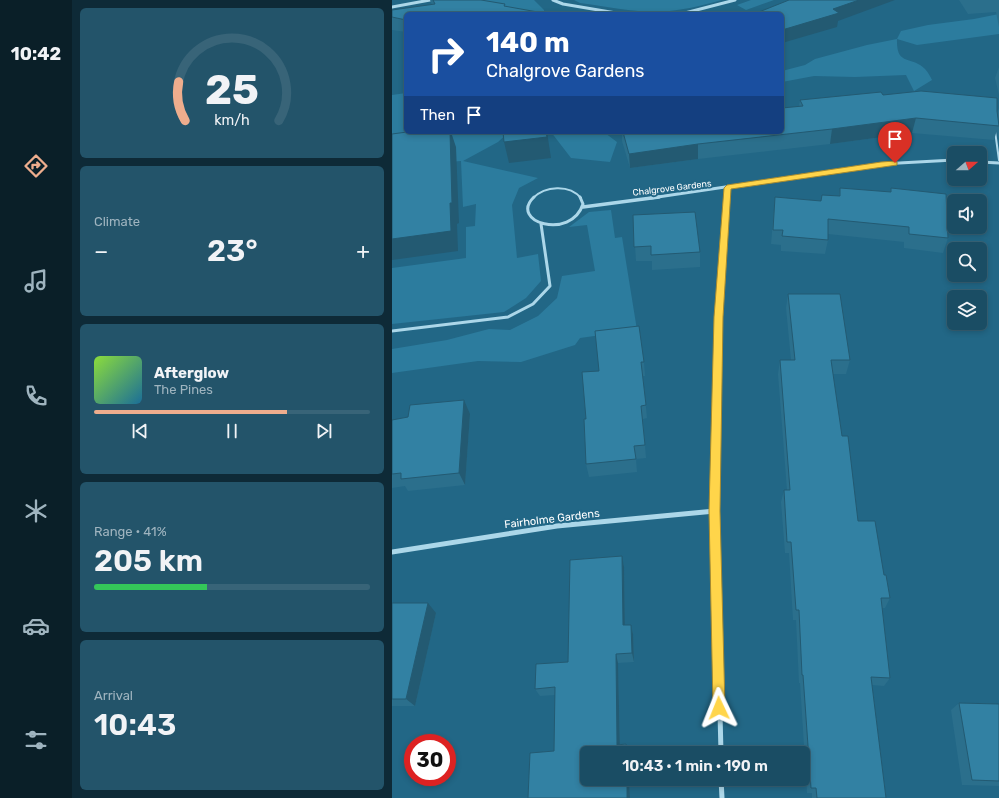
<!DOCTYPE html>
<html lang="en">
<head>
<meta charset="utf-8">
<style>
	body { margin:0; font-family:Rubik,sans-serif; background:#23546a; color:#f1f3f6; height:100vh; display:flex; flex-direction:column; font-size:15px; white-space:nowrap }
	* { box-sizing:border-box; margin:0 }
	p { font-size:13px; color:#9fb4bf }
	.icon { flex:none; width:22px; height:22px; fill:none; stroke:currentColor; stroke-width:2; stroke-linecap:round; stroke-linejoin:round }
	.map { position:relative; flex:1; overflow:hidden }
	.details { display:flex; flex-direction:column; gap:8px; padding:8px; background:#0e2a37; width:320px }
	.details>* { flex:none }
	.hud { position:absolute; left:12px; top:12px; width:380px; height:122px; border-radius:6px; box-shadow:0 2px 6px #0003,0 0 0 1px #386478; background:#1a4fa0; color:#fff; overflow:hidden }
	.needle { width:26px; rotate:70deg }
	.fabs { position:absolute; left:555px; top:146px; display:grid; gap:8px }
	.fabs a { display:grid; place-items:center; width:40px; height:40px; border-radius:6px; background:#1a4d64; box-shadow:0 2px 6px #0003,0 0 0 1px #386478; font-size:20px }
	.speed { position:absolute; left:12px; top:734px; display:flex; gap:8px; font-size:20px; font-weight:700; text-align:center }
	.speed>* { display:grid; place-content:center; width:52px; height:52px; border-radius:50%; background:#1a4d64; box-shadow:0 2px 6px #0003,0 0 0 1px #386478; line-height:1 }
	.speed .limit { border:6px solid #d22; background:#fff; color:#111 }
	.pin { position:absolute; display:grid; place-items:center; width:34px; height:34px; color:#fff; margin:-41px -17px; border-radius:50% 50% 50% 0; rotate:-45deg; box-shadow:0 0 4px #0007 }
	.pin .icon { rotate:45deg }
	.me { position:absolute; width:44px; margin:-22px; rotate:358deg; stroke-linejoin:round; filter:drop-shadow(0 0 3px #0008) }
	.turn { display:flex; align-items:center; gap:14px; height:84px; padding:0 16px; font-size:18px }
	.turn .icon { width:52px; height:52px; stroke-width:2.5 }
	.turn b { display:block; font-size:28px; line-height:34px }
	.then { display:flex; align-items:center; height:38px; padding:0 16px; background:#0003; gap:8px; font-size:15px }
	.big { font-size:30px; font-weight:600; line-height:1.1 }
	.details .tile { flex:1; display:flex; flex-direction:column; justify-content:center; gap:6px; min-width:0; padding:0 14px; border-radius:6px; background:#23546a }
	.details .dial { align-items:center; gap:0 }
	.dial svg { height:104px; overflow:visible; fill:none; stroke:#386478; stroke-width:7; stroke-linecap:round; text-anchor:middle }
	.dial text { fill:#f1f3f6; stroke:none }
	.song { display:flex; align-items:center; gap:12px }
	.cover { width:48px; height:48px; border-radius:6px; background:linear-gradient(135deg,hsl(90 70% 55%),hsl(200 70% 35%)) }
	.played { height:4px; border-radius:2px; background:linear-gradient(90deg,#eead8d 70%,#386478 70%) }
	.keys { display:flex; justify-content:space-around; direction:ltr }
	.heat { display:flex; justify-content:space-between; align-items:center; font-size:22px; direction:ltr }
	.charge { height:6px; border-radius:3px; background:linear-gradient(90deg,#34c759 41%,#386478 0) }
	.trip { position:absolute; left:188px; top:746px; width:230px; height:40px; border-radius:6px; background:#1a4d64; box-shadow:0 2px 6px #0003,0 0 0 1px #386478; font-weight:600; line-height:40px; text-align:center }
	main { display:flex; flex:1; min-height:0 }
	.tabs { display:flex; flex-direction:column; width:72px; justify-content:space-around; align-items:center; background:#0a1f28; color:#9fb4bf }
	.tabs .icon { width:28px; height:28px }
	.tabs .active { color:#eead8d }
	.tabs b { font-size:18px; color:#f1f3f6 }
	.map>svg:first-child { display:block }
</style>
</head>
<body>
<main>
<nav class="tabs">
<b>10:42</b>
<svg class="icon active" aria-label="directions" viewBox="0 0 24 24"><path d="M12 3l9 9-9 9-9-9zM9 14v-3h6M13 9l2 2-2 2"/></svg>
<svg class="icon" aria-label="music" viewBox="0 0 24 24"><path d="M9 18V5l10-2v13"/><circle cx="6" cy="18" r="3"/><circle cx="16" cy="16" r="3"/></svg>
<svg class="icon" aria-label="phone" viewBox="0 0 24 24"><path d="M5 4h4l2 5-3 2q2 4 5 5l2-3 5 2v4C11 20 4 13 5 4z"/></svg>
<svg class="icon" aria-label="climate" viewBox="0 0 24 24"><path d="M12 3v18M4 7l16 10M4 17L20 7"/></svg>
<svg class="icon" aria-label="car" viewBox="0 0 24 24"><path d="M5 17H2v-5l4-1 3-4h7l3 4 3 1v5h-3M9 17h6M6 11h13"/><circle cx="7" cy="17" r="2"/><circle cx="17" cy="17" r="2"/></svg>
<svg class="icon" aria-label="filters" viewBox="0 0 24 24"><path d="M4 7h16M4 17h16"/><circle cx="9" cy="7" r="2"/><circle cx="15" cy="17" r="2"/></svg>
</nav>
<section class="details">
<div class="tile dial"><svg viewBox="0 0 100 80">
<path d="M14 69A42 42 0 1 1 86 69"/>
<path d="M14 69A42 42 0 0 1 9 39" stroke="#eead8d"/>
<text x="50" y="56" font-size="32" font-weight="700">25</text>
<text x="50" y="72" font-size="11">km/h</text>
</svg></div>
<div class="tile"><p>Climate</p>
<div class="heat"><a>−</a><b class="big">23°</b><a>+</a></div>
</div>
<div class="tile">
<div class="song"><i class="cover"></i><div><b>Afterglow</b><p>The Pines</p></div></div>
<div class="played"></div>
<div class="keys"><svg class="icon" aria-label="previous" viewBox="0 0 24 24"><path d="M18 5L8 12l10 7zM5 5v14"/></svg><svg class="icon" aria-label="pause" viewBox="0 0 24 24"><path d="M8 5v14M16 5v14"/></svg><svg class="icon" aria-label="next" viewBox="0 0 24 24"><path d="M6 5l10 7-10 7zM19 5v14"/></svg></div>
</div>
<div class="tile"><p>Range · 41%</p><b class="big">205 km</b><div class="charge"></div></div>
<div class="tile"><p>Arrival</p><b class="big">10:43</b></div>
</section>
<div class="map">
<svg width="607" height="798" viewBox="0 0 607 798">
	<rect width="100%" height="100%" fill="#226786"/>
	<path fill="#2c7c9e" d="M77,0H142L152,10V14Z
		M182,0H330C308,6 288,11 265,12C240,12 213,6 188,3Z
		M359,0H382L354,10L345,5Z
		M607,14V34L525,45L505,39C504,67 520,55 533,69C536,72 538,76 540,80L522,91L514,75L463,77L422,76L390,82V71L413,65L423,59L475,45L505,39L509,31L536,25L582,19Z
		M14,93V132H117L106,142L71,161L146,178L127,188L120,205L125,258L146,254L149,281L134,298L112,312L0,324V268L74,258V227L83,226L84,204L71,207L69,161L55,162L0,151V95Z
		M159,132L213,133L225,142L218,162L179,158Z
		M219,210L223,238L230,237L245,330L188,338L183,345L129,362L86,361L0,373V349L55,340L97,329L118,330L146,316L165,298L170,276L203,271L195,225L177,227L197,212Z"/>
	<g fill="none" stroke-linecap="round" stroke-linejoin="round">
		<path stroke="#acd7e9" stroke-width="2" d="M603,131L607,160
			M141,198C153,186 177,184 189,198"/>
		<path stroke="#acd7e9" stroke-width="3" d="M142,197C116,222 179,241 191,204L188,197
			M0,331L116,317L141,304L158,286L149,224"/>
		<path stroke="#acd7e9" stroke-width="3" d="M161,0L171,4L230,14
			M0,7L38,0
			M263,14H289L343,0
			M588,162L607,163
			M259,198L489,164L562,160
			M334,198L335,188"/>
		<path stroke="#acd7e9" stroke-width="3.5" d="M191,207L267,197
			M324,457L326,317L334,197"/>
		<path stroke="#acd7e9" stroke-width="5" d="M324,456L323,511L329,753
			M0,552L165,526L323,511
			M329,779L330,798"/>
	</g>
	<path fill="#2b6f8c" d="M38,0H89L14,14V32L0,30V10L40,5Z
		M567,0H607V27L604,12L576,14Z
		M607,67V95L603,78Z
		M491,95L605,111V113L607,108V141L605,130L602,140L520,133L438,144L306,159L238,168L230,141V132H390L407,106L408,100Z
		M448,188L498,192L499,188L556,238L551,253L512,248V242L436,234V240L433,254L389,251V245L379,244L383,197L429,201L430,195L447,196Z
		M241,215L308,252V267L260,270V261H244Z
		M396,294L458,360L454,374H441L450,436L466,521L492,575L498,598L493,608H490L498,678L492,686L480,685L494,798H420V793H415L408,683H407L404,620H401L397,553H393L389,502L392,490H395L386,374L388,360H399L394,308Z
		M252,362L253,376H251L255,418L251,419L254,458L244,459L245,472L197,477L194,464V419L207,371Z
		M78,414L73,485L16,491L13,486L0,488V420Z
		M230,556L232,567L233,625H239L241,634L242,662L226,663L228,745L234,744L237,753H195V779H237L238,798H136L138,753L162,751L163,695L148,696L143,689L144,664L176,662L178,560Z
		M0,603L44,613L23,706H0Z
		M567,703L607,704V786L570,785L559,710Z"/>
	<path fill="#235a72" d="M467,0H503L446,21L445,27L390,43V30L441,9Z
		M524,118L520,133L438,144L440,129Z
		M58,132H59L64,147L67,223L65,224L66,251L0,260V239L58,203Z
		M155,132L159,158L117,163L112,142Z
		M306,144V159L238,168L237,154Z
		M72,400L78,414L73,485L67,473Z
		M230,556L232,567L233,634L231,625Z
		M36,603L44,613L23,706L14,699Z
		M239,625L241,634L242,662L240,653Z
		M224,654L226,663L228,751L225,745Z
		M234,744L237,753H234Z
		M235,779H237L238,798H235Z"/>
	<path fill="#3281a3" stroke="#235a72" d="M41,0H89L113,4L112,6L157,14H14V20L0,17V10L43,4Z
		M397,0H467L441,9L447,13L390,30V14H359L367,12Z
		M529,91L605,98V111L607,126L524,118L440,129L306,144L237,154L231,132H390V108L411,106L408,100L489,92L491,95Z
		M15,132H58L60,203H58L59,231L0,239V134Z
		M111,132H154L155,137L112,142Z
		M448,188L499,192V188L554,194L556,238L517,234V227L436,219V240L390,236L391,230H381L383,197L429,201L430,195L448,196Z
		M303,212L308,252L259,255V246L242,247L241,215Z
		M396,294H448L458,360H439L450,436H456L466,521H483L492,575H494L498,598H489L498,678L479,677L494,798H425L424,788H419L411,675H410L407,610H404L399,542H395L392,490H398L388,360H403Z
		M247,326L252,362H249L254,405L249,406L253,445L242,446L244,459L194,464L192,419H194L190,372L207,371L203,331Z
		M72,400L67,473L9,479V473L0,474V420L16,417L18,405Z
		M230,556L231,625H239L240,653L224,654L225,745L234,744V753H195V779H235V798H136L138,753L162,751L163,687L143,689L144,664L176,662L178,560Z
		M0,603H36L14,699H0Z
		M567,703L607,704V781L580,780Z"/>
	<path fill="#ffd54a" stroke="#a68a30" d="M503,161L505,162V165L339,189L331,317L328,511L333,708L332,712L327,713L323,712L321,708L317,511L322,317L332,188L335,185L489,162Z"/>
	<g text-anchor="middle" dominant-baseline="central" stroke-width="4" stroke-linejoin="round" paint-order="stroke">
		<g font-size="9" fill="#fff" stroke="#226786">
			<text transform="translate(280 188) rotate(-7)">Chalgrove Gardens</text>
		</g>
		<g font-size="11" fill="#fff" stroke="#226786">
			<text transform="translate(160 519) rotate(-7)">Fairholme Gardens</text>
		</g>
	</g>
</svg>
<div class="fabs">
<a><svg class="needle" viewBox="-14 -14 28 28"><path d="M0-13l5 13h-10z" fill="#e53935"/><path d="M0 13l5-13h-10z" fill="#9fb4bf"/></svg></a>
<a><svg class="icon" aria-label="sound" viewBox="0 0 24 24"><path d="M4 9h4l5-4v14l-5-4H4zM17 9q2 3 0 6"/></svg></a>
<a><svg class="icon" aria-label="search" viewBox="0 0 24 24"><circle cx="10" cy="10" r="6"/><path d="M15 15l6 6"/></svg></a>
<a><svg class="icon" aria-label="layers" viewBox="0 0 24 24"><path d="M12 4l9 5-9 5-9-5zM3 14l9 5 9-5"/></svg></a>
</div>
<div class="speed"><div class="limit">30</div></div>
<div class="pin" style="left:503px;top:163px;background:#d93025"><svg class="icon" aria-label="arrive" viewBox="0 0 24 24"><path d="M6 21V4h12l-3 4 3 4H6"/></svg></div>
<svg class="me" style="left:327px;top:708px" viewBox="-20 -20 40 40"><path d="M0-17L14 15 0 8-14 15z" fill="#ffd54a" stroke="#fff" stroke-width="4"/></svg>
<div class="trip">10:43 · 1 min · 190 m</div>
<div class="hud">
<div class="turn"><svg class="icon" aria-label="right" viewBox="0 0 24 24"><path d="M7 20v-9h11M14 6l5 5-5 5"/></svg><div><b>140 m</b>Chalgrove Gardens</div></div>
<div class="then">Then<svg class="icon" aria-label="arrive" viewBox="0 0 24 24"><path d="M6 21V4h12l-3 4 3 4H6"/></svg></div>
</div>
</div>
</main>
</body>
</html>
